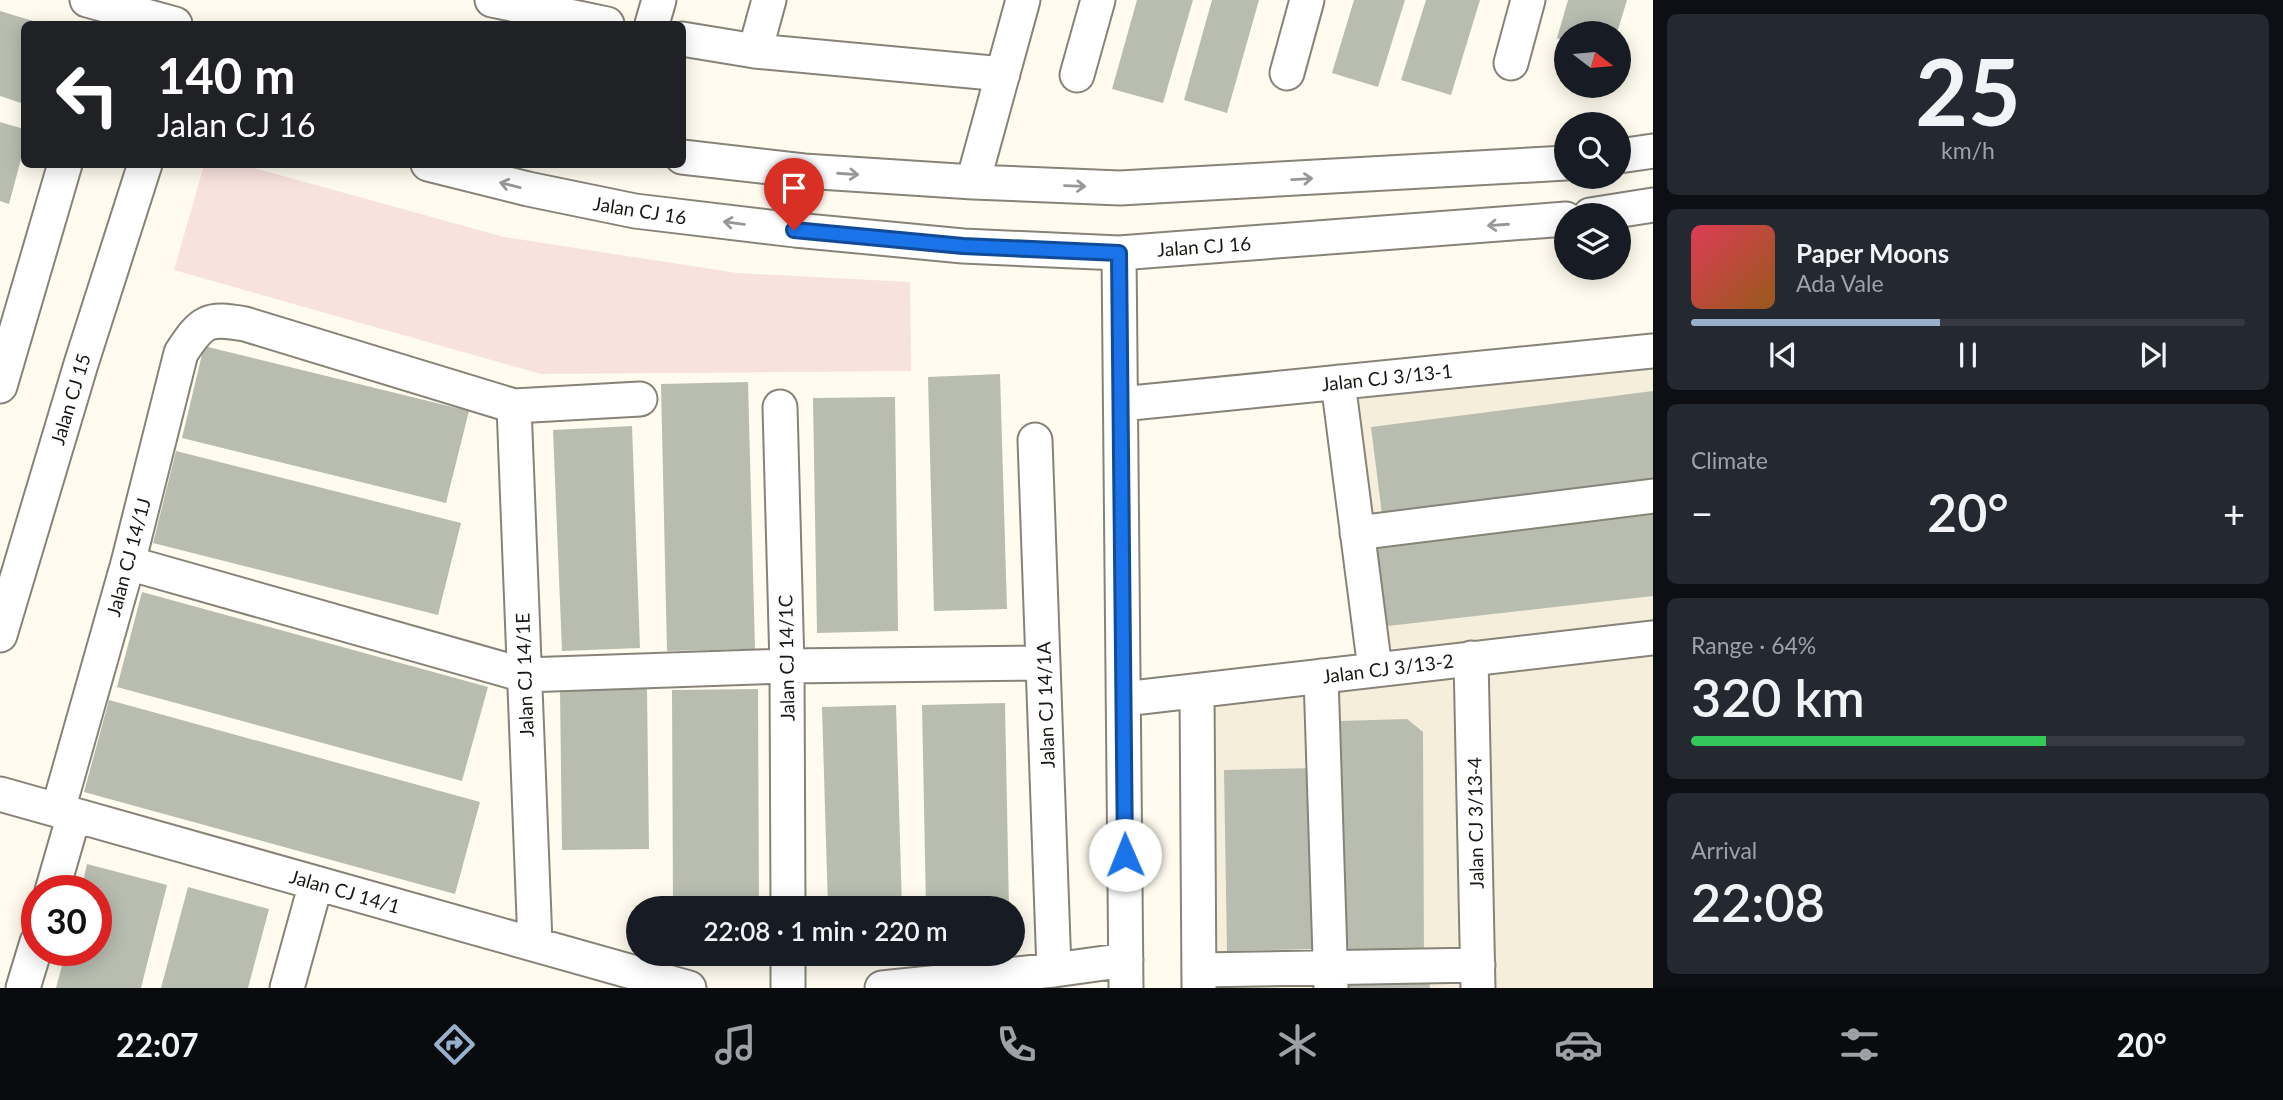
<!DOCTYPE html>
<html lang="en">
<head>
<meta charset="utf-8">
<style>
	body { margin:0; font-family:Lato,sans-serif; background:#242831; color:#f1f3f6; height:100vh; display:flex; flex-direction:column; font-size:26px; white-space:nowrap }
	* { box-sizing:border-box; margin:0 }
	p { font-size:23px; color:#9ea1a6 }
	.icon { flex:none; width:38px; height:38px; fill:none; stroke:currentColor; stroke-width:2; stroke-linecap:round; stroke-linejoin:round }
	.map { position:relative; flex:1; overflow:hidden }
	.side { display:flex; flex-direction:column; gap:14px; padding:14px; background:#0d0f14; width:630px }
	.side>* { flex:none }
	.hud { position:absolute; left:21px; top:21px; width:665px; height:147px; border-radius:10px; box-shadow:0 4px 18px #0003; background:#202124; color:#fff; overflow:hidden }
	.needle { width:46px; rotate:106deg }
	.controls { position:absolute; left:1554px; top:21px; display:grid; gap:14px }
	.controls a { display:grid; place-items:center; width:77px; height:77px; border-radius:50%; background:#171b24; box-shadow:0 4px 18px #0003; font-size:35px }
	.speed { position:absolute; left:21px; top:875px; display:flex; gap:14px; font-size:35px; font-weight:700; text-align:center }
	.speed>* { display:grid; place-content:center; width:91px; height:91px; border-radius:50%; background:#171b24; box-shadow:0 4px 18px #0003; line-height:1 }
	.speed .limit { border:10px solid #d22; background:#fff; color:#111 }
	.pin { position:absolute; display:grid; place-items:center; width:60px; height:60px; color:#fff; margin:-72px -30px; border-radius:50% 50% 50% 0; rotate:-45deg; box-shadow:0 0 7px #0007 }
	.pin .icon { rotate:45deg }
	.me { position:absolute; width:77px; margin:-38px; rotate:359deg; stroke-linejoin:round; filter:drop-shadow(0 0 5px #0008) }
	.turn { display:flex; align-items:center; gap:24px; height:147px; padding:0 21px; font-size:32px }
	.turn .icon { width:91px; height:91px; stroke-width:2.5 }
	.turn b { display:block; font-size:49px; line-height:60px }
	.big { font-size:52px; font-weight:600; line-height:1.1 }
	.side .widget { flex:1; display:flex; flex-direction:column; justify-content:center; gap:10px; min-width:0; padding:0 24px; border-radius:10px; background:#242831 }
	.side .dial { align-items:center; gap:0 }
	.dial b { font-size:91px; line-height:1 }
	.song { display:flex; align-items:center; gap:21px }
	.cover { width:84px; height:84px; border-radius:10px; background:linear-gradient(135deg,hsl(350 70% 55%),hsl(30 70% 35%)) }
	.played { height:7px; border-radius:4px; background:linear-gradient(90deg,#97b1cc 45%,#363941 45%) }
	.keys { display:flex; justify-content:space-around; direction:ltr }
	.heat { display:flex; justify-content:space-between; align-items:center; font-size:38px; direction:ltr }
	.charge { height:10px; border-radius:5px; background:linear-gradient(90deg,#34c759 64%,#363941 0) }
	.trip { position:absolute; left:626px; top:896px; width:399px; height:70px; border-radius:35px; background:#171b24; box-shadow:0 4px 18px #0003; font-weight:600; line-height:70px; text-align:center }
	.tab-bar { display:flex; height:112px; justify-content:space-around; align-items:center; background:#090b0e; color:#9ea1a6 }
	.tab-bar .icon { width:49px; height:49px }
	.tab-bar .active { color:#97b1cc }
	.tab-bar b { font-size:32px; color:#f1f3f6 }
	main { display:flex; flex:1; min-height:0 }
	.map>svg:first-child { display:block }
</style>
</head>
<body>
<main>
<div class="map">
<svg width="1653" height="988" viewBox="0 0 1653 988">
	<rect width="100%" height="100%" fill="#fffbee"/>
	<path fill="#f5eeda" d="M1653,360V988H1210L1207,702L1385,678L1347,392Z"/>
	<path fill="#f8e2de" d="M204,165H243L504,237L737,273L910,282L911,371L541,374L174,270Z"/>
	<path fill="#b8bdb0" d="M1137,0H1193L1163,103L1112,89Z
		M1212,0H1259L1227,113L1184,100Z
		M1354,0H1405L1378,87L1332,73Z
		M1426,0H1480L1451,95L1401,80Z
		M1568,0H1627L1617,33H1566V41L1557,38Z
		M0,11L43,24H24V104L0,96Z
		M0,122L24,129V148L9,204L0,201Z
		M204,346L469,411L446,503L182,438Z
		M1000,374L1007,609L934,611L928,377Z
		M748,382L755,649L667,651L661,384Z
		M1653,391V487L1383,522L1371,427Z
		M895,397L898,631L817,633L813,398Z
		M632,426L640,648L562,651L553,430Z
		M176,451L461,523L438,615L153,543Z
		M1653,513V596L1379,627L1370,545Z
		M142,592L488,687L462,781L117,687Z
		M647,689L649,849L562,850L560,690Z
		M758,689L759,908H673L672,690Z
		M109,700L480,802L455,894L84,792Z
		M1005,703L1009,908H926L922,705Z
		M896,705L902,908H828L822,707Z
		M1407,719L1423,732L1424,958L1343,959L1340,721Z
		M1315,768L1318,949L1227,951L1224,770Z
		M87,864L167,885L141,988H56L66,950H96V891H81Z
		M188,887L269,909L248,988H161Z
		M1429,980L1430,988H1341V982Z"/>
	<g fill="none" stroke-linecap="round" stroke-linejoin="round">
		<g stroke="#878378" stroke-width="37">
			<path id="minor" d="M87,0L175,24
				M492,0L607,24
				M652,24L659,0
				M682,39L755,51L1003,74
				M755,51L769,0
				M1511,63L1528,0
				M1287,73L1307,0
				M1077,75L1098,0
				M1619,156L1653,151
				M682,157L804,171L973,182L1120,188L1566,163
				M428,164L528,189L635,211L795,230L963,246L1119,253L1566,219
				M973,182L1023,0
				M1590,215L1653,205
				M1119,253L1126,988
				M1338,382L1375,669
				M0,386L65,164
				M1121,404L1653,351
				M514,406L535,943
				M780,407L787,666L788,908
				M1035,440L1054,970
				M1357,533L1653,496
				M128,563L524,675L787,666L1043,663
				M0,635L81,364L145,164
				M1471,658L1478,988
				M1321,676L1331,988
				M1197,691L1199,988
				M1124,699L1653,638
				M0,794L689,988
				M58,810L128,563L181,353C202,321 207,317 245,324L514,406L640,399
				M52,891L74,815
				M788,954V988
				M1199,970L1478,965
				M23,988L37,942
				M287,988L316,883
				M882,988L1054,970L1126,960"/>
		</g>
		<use href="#minor" stroke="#fff" stroke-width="33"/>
	</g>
	<defs><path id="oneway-shaft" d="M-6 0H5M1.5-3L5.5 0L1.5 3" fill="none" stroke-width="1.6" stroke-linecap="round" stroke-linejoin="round" transform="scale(1.75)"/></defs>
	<g stroke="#989795">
		<use href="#oneway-shaft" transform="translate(848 174) rotate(4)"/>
		<use href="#oneway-shaft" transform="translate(1302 179) rotate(-3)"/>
		<use href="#oneway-shaft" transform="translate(510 185) rotate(-166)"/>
		<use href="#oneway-shaft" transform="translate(1075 186) rotate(2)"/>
		<use href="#oneway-shaft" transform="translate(734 223) rotate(-173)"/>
		<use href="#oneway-shaft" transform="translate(1498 225) rotate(176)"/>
	</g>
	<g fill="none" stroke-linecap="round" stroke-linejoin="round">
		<g stroke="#114b97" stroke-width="18">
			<path id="route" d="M794,230L963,246L1119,253L1125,855"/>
		</g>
		<use href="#route" stroke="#1a73e8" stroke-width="12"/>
	</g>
	<g text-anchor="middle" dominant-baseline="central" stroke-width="5" stroke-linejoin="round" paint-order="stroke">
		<g font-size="19" fill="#191813" stroke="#fff">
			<text transform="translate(640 210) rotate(9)">Jalan CJ 16</text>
			<text transform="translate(1204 246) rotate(-4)">Jalan CJ 16</text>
			<text transform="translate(1387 377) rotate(-6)">Jalan CJ 3/13-1</text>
			<text transform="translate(70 399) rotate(-73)">Jalan CJ 15</text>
			<text transform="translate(128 557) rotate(-75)">Jalan CJ 14/1J</text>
			<text transform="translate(786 658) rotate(-91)">Jalan CJ 14/1C</text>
			<text transform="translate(1388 668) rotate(-7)">Jalan CJ 3/13-2</text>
			<text transform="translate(524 675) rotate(-92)">Jalan CJ 14/1E</text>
			<text transform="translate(1045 705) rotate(-92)">Jalan CJ 14/1A</text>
			<text transform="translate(1475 823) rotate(-91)">Jalan CJ 3/13-4</text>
			<text transform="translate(345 891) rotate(16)">Jalan CJ 14/1</text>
		</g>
	</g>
</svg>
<div class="controls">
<a><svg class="needle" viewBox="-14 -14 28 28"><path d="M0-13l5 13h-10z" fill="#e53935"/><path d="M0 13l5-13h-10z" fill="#9ea1a6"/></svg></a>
<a><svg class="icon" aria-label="search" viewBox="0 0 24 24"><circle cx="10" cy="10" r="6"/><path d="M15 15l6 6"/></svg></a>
<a><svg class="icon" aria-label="layers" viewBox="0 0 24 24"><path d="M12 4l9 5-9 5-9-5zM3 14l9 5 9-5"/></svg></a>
</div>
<div class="speed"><div class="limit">30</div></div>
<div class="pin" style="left:794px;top:230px;background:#d93025"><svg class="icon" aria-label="arrive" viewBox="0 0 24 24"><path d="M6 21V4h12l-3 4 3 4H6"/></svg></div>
<svg class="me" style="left:1125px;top:855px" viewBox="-20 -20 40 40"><circle r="19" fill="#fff"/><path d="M0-13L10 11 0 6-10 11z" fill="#1a73e8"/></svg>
<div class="trip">22:08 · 1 min · 220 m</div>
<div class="hud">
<div class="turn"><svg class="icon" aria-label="left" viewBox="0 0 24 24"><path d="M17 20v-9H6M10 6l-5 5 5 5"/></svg><div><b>140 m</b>Jalan CJ 16</div></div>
</div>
</div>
<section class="side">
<div class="widget dial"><b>25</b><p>km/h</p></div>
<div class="widget">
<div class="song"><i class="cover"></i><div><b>Paper Moons</b><p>Ada Vale</p></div></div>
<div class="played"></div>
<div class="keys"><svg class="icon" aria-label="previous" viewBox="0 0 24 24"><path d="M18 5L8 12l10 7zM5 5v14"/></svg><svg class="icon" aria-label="pause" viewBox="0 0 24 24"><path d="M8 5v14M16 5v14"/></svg><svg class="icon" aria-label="next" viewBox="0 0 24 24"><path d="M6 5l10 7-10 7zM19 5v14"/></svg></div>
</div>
<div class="widget"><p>Climate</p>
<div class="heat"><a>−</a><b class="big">20°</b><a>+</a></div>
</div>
<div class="widget"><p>Range · 64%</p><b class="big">320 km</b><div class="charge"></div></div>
<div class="widget"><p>Arrival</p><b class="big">22:08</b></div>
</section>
</main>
<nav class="tab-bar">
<b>22:07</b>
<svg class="icon active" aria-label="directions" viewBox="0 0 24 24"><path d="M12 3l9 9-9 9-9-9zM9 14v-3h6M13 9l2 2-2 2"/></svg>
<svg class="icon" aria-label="music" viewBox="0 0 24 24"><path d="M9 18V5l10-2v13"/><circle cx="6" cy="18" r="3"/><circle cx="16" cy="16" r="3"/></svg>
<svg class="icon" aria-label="phone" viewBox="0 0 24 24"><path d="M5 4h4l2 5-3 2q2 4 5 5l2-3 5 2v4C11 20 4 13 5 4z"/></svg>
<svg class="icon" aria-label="climate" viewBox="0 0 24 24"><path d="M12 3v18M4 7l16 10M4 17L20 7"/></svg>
<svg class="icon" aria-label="car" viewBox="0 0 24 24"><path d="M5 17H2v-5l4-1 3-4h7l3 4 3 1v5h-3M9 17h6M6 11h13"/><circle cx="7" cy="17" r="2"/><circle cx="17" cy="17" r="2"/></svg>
<svg class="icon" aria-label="filters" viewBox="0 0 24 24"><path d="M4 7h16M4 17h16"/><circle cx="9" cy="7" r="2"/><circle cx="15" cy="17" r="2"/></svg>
<b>20°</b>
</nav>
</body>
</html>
